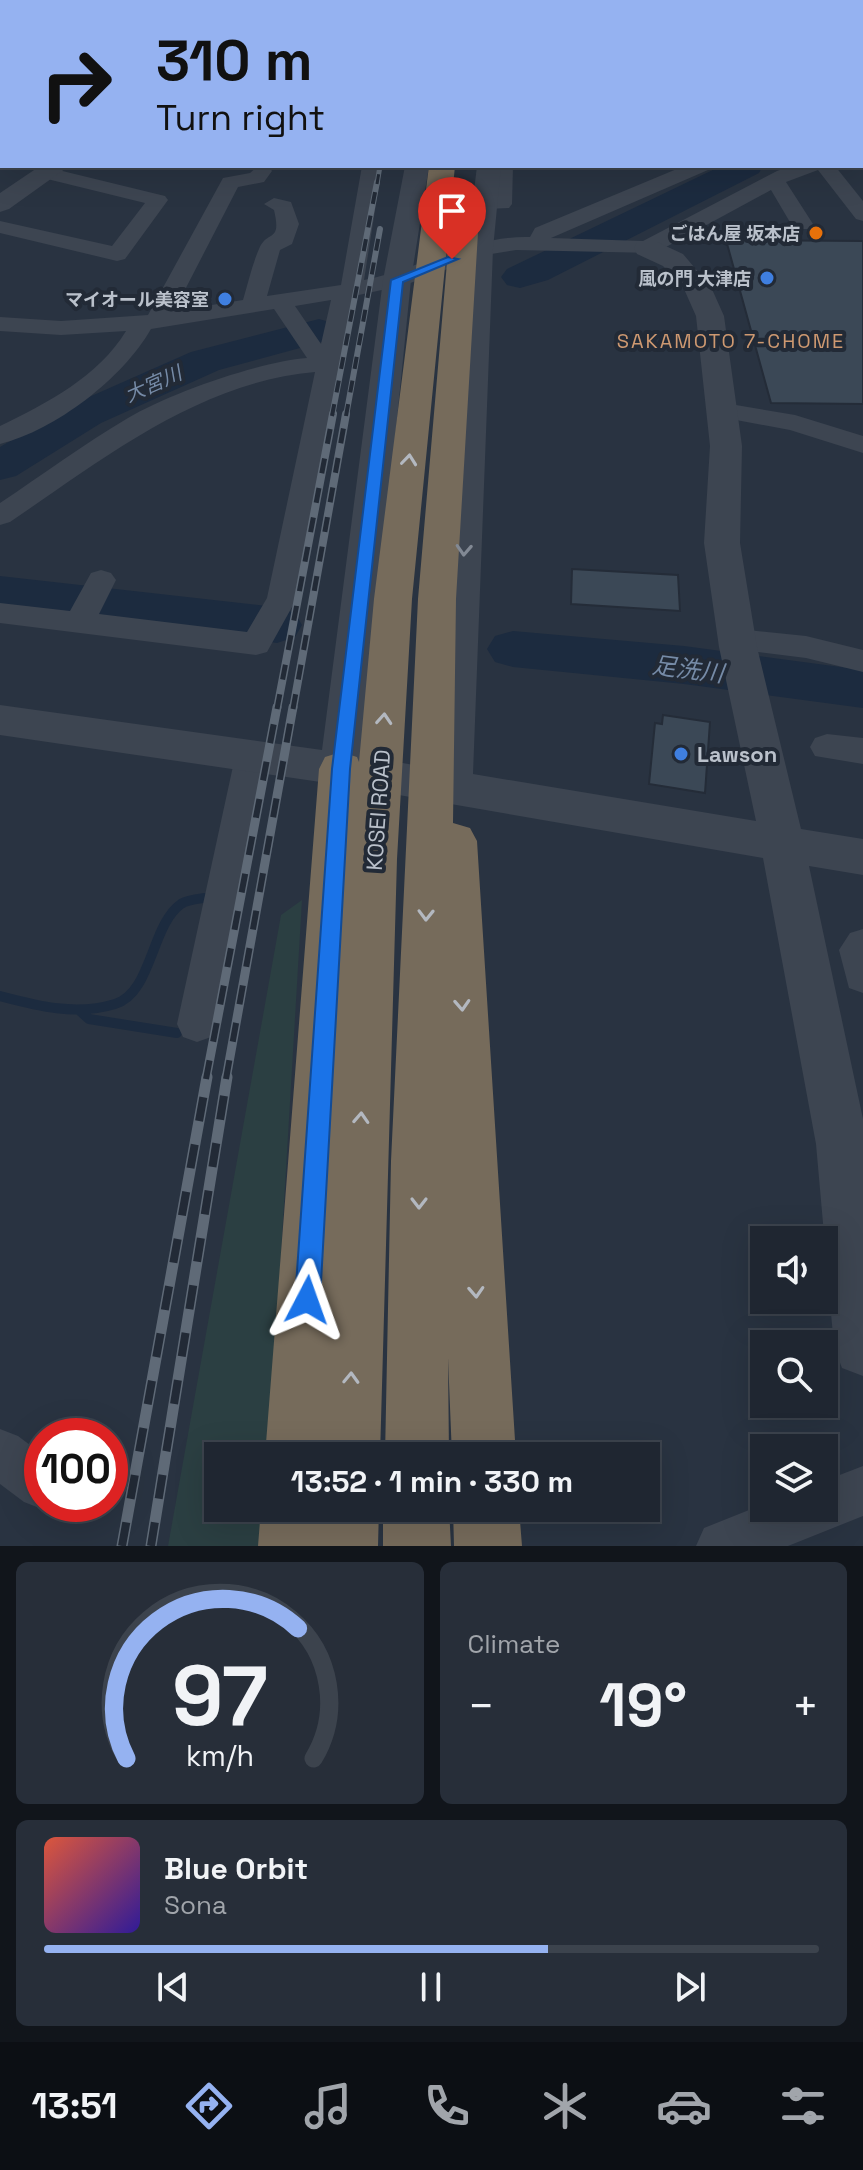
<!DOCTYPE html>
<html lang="en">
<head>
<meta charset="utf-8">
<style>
	body { margin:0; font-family:"Space Grotesk","Noto Sans JP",sans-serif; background:#272e39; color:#f1f3f6; height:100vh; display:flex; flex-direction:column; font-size:30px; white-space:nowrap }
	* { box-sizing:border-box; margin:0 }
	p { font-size:26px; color:#a1a5ab }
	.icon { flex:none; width:44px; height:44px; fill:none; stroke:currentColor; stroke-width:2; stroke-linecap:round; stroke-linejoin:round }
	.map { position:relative; height:1546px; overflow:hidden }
	.sheet { display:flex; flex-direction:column; gap:16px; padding:16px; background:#11151b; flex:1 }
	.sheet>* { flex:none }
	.top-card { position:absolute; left:0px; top:0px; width:864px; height:168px; box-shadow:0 8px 32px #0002,0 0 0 2px #3c434d; background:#95b2f1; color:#111; overflow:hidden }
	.controls { position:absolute; left:750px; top:1226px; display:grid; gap:16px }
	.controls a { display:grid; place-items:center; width:88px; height:88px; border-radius:0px; background:#1f2631; box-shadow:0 8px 32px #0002,0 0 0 2px #3c434d; font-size:40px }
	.speed { position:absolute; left:24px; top:1418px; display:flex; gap:16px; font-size:40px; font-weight:700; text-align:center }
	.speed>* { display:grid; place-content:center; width:104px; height:104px; border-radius:50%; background:#1f2631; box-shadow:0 8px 32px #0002,0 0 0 2px #3c434d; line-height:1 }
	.speed .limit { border:12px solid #d22; background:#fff; color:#111 }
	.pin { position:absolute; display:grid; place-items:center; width:68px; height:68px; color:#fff; margin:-82px -34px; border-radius:50% 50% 50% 0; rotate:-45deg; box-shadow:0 0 8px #0007 }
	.pin .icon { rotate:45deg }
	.me { position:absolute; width:88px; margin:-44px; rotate:4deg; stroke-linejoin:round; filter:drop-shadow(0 0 6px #0008) }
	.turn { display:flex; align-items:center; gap:28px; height:168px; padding:0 24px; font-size:36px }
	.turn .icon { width:104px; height:104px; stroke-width:2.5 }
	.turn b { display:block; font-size:56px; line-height:68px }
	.big { font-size:60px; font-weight:600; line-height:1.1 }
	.sheet .widget { flex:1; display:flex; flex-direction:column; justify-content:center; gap:12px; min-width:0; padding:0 28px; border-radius:12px; background:#272e39 }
	.sheet .dial { align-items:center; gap:0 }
	.dial svg { height:208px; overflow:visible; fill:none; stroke:#3c434d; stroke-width:7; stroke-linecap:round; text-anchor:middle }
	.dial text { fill:#f1f3f6; stroke:none }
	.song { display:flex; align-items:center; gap:24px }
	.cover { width:96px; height:96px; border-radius:12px; background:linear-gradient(135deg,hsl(10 70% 55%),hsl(250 70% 35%)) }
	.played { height:8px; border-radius:4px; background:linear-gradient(90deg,#95b2f1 65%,#3c434d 65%) }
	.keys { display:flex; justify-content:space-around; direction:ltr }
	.heat { display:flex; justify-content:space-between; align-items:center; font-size:44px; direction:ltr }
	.sheet .tiles { flex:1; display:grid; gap:16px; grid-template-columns:1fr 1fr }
	.widget:last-child { grid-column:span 2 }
	.trip { position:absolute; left:204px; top:1442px; width:456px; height:80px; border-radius:0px; background:#1f2631; box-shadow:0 8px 32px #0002,0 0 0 2px #3c434d; font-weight:600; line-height:80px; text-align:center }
	.menu { display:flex; height:128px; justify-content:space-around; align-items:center; background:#0c0f14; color:#a1a5ab }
	.menu .icon { width:56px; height:56px }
	.menu .current { color:#95b2f1 }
	.menu b { font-size:36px; color:#f1f3f6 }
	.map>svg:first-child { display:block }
</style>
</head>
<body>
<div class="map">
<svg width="863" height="1546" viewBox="0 0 863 1546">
	<rect width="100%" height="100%" fill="#293341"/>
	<path fill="#2b3f42" d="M302,900L269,1456H218V1508H266L264,1546H168L281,915Z"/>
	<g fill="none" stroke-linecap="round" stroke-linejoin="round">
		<path stroke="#1c2b3f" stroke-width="10" d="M0,996C38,1006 76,1016 115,1004C152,993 151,925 181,904C187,900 196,899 204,898
			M79,1010L89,1019L177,1033"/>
		<path fill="#1c2b3f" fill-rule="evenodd" d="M71,0H98L99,2H72Z
			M863,119V138H862V119Z
			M721,166H763L759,173L548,280L520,288L507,285L501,277L507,269Z
			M319,319L333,323L339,331L333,339L219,370L101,423L16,476L0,480V447L71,405L191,352Z
			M0,576L277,607L295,613L302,625L295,637L277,643L0,610Z
			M513,631L684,646L863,670V708L684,684L513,667L495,662L487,649L495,636Z"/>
	</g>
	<path fill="#3b4856" stroke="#242c38" stroke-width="2" d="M726,240L863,241V404L771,403Z
		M572,569L678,575L680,611L571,604Z
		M663,715L710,722L705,793L649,784L655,723L662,724Z"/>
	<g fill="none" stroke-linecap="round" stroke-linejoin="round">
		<path fill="#3d4551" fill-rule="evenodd" d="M58,0H77L78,2H59Z
			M141,0H162L163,2H142Z
			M216,0H238L239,2H217Z
			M332,0H350L351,2H333Z
			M517,0H533V2H517Z
			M627,0H643V2H627Z
			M694,0H710V2H694Z
			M863,0V11L862,2H855Z
			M0,20H2V31H0Z
			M862,30H863V40H862Z
			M862,89H863V99H862Z
			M862,112H863V124H862Z
			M862,149H863V161H862Z
			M258,166L269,167L272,171L264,182L238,187L174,311L243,300C248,283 252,265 259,249C267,229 282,244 274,210L264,204L274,198L291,202L299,224L292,244L280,250L267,296L341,285L362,166H382L364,280C420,269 472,235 530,237L535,228L684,166H711L708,170L551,238L643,241L777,171L791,166H835L863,201V221L856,219L818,170L786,182L813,224L810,229H794L771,190L655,253L516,250L485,255L405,285L354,296L297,598L267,652L256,655L0,623V603L70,611L91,573L101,570L111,573L116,580L99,614L247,632L267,598L315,372C199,382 103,459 10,522L0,525V503C42,475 84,444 128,418C170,393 258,362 307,358L274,309L151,329C123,378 56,430 0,444V426C47,403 98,377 126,331L61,335L0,331V317L61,321L148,315L223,178L250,173ZM331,300L321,344L295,306Z
			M493,166H513L512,204L509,208L485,209L475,203L478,199L492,197Z
			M46,167L165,196L168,200L125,259L117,261L0,233V221L112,246L145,203L39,177L36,173L39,169Z
			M724,403L795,415L863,436V453L790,430L715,416L711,411L715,406Z
			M737,629L806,636L863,650V672L806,658L726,648L722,640L726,632Z
			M827,734L863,738V764L815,756L810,747L815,738Z
			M252,744L264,748L269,757L217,1024L211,1037L197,1042L183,1037L177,1024L235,757L240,748Z
			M863,929V993L849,988L839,950L850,933Z
			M0,1429L18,1436L42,1454V1504H55L42,1509L24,1502L0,1484Z
			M863,1466V1516L788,1546H696L704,1528L764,1504V1508H824V1481Z"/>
		<path fill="#3d4551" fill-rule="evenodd" d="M298,0H320L297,2Z
			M435,0H455V2H435Z
			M488,0H508V2H488Z
			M40,166H69L9,209L0,212V193Z
			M405,166H429L411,280L363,756L431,768L467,249L477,166H501L493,249L473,774L756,821L719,647L704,543L710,446L696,316L684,289L663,266L637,254L634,248L637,242H657L683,254L711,287L724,316L742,446L740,543L757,647L801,829L863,839V875L809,866L863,1119V1376L842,1368L834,1347L816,1144L763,858L341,785L0,735V705L322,750L383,280Z"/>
		<path fill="#766b5b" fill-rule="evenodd" d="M450,0H470V2H450Z
			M429,166H455L412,599L397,859L380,1456H265L319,769L325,757L341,752L357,757L359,762L374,599Z
			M465,208L475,210L479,216L456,599L453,823L470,828L477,841L516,1456H452L448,1358L449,1456H385L391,1161L418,599L451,216L455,210Z
			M261,1508H379L378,1546H258Z
			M383,1508H449L451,1546H383Z
			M453,1508H519L522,1546H454Z"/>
		<g stroke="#5f6a77" stroke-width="5">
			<path id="rail-far4" d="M377,184L380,166"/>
		</g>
		<g stroke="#5f6a77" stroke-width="6">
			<path id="rail-far3" d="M332,416L377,182
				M346,416L380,229"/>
		</g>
		<g stroke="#5f6a77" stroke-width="8">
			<path id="rail-far2" d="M277,709L333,414
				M293,709L346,414"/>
		</g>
		<g stroke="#5f6a77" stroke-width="9">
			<path id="rail-far1" d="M206,1079L277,707
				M226,1079L293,707"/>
		</g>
		<g stroke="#5f6a77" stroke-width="11">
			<path id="rail" d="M122,1546L207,1077
				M151,1546L227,1077"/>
		</g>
		<use href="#rail-far4" stroke="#222a36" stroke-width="3" stroke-dasharray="10" stroke-linecap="butt"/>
		<use href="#rail-far3" stroke="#222a36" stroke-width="4" stroke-dasharray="12" stroke-linecap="butt"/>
		<use href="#rail-far2" stroke="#222a36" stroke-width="5" stroke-dasharray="15" stroke-linecap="butt"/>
		<use href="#rail-far1" stroke="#222a36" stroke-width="6" stroke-dasharray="19" stroke-linecap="butt"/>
		<use href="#rail" stroke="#222a36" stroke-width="8" stroke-dasharray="24" stroke-linecap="butt"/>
	</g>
	<defs><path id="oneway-chevron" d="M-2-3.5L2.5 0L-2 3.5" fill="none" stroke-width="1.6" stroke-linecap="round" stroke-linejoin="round" transform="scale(2)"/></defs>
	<g stroke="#b3b8c0">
		<use href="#oneway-chevron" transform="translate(409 460) rotate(-84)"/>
		<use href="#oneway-chevron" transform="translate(384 719) rotate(-86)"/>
		<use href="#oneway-chevron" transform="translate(426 915) rotate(91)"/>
		<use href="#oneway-chevron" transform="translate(462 1005) rotate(87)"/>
		<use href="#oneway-chevron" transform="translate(361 1118) rotate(-87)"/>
		<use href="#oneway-chevron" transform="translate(419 1203) rotate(90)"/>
		<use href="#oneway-chevron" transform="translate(476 1292) rotate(87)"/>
		<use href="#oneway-chevron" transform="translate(351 1378) rotate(-88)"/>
	</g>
	<use stroke="#828994" href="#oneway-chevron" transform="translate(464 550) rotate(93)"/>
	<path fill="#1a73e8" stroke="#114b97" stroke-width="2" d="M448,257L458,259L403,282L350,769L320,1300L316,1309L307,1312L298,1309L295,1300L332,769L391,280Z"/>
	<circle fill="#e8710a" stroke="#222a36" stroke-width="3" cx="816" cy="233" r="8"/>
	<g fill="#3f7fe0" stroke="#222a36" stroke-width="3">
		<circle cx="767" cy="278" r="8"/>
		<circle cx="225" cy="299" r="8"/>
		<circle cx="681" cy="754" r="8"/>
	</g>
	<g text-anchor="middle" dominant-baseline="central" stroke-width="8" stroke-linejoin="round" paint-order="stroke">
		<g font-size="18" font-weight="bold" fill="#bac1cb" stroke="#222a36" text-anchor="end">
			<text x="800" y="233">ごはん屋 坂本店</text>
			<text x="751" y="278">風の門 大津店</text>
			<text x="209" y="299">マイオール美容室</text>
		</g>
		<g font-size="20" letter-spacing="2" fill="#ce9971" stroke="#222a36">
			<text x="731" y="341">SAKAMOTO 7-CHOME</text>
		</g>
		<g font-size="20" font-style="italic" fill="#768ba7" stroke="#222a36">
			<text transform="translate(153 384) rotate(-24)">大宮川</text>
		</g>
		<g font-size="22" font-weight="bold" fill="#bac1cb" stroke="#222a36" text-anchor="start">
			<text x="697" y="754">Lawson</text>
		</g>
		<g font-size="22" fill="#bac1cb" stroke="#222a36">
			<text transform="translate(378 810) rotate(-86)">KOSEI ROAD</text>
		</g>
		<g font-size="24" font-style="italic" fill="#768ba7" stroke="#222a36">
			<text transform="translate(688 669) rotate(7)">足洗川</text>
		</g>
	</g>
</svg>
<div class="controls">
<a><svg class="icon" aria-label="sound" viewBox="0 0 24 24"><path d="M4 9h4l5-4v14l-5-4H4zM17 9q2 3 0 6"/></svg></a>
<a><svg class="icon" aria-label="search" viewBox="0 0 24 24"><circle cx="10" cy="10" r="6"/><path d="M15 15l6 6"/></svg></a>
<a><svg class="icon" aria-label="layers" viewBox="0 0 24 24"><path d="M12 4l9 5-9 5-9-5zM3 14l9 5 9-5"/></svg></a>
</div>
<div class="speed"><div class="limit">100</div></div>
<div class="pin" style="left:452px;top:259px;background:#d93025"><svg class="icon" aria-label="arrive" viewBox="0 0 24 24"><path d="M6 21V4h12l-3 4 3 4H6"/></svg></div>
<svg class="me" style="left:307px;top:1300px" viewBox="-20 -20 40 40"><path d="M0-17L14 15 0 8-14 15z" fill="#1a73e8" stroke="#fff" stroke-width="4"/></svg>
<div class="trip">13:52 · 1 min · 330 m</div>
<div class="top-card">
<div class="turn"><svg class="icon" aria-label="right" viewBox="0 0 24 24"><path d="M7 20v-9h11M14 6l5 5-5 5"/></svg><div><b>310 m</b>Turn right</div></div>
</div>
</div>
<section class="sheet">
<div class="tiles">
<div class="widget dial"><svg viewBox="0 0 100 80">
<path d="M14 69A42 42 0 1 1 86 69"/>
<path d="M14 69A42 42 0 0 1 80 19" stroke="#95b2f1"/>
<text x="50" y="56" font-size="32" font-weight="700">97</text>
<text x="50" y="72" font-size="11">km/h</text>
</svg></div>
<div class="widget"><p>Climate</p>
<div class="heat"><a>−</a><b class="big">19°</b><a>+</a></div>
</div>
<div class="widget">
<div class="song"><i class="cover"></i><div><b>Blue Orbit</b><p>Sona</p></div></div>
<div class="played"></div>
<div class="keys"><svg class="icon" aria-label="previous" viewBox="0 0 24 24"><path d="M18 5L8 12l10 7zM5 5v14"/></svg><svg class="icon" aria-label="pause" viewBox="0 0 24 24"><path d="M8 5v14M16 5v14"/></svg><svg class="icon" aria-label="next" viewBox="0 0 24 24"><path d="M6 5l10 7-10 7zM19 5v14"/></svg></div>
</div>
</div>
</section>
<nav class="menu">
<b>13:51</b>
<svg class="icon current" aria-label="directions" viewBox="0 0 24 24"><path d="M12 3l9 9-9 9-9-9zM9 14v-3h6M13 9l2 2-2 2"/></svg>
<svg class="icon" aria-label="music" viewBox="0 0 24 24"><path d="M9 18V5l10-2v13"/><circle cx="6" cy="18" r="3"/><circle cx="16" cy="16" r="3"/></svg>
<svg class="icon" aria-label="phone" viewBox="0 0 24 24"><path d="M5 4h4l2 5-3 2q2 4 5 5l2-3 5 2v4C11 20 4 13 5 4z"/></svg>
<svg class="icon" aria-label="climate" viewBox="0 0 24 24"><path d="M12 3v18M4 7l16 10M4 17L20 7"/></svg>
<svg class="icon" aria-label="car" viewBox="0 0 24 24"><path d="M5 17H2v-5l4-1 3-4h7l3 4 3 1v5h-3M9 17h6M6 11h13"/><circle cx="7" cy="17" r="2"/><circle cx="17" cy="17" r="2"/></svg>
<svg class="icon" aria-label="filters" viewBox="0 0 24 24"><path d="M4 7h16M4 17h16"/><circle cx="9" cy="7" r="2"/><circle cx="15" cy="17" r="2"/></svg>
</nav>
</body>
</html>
